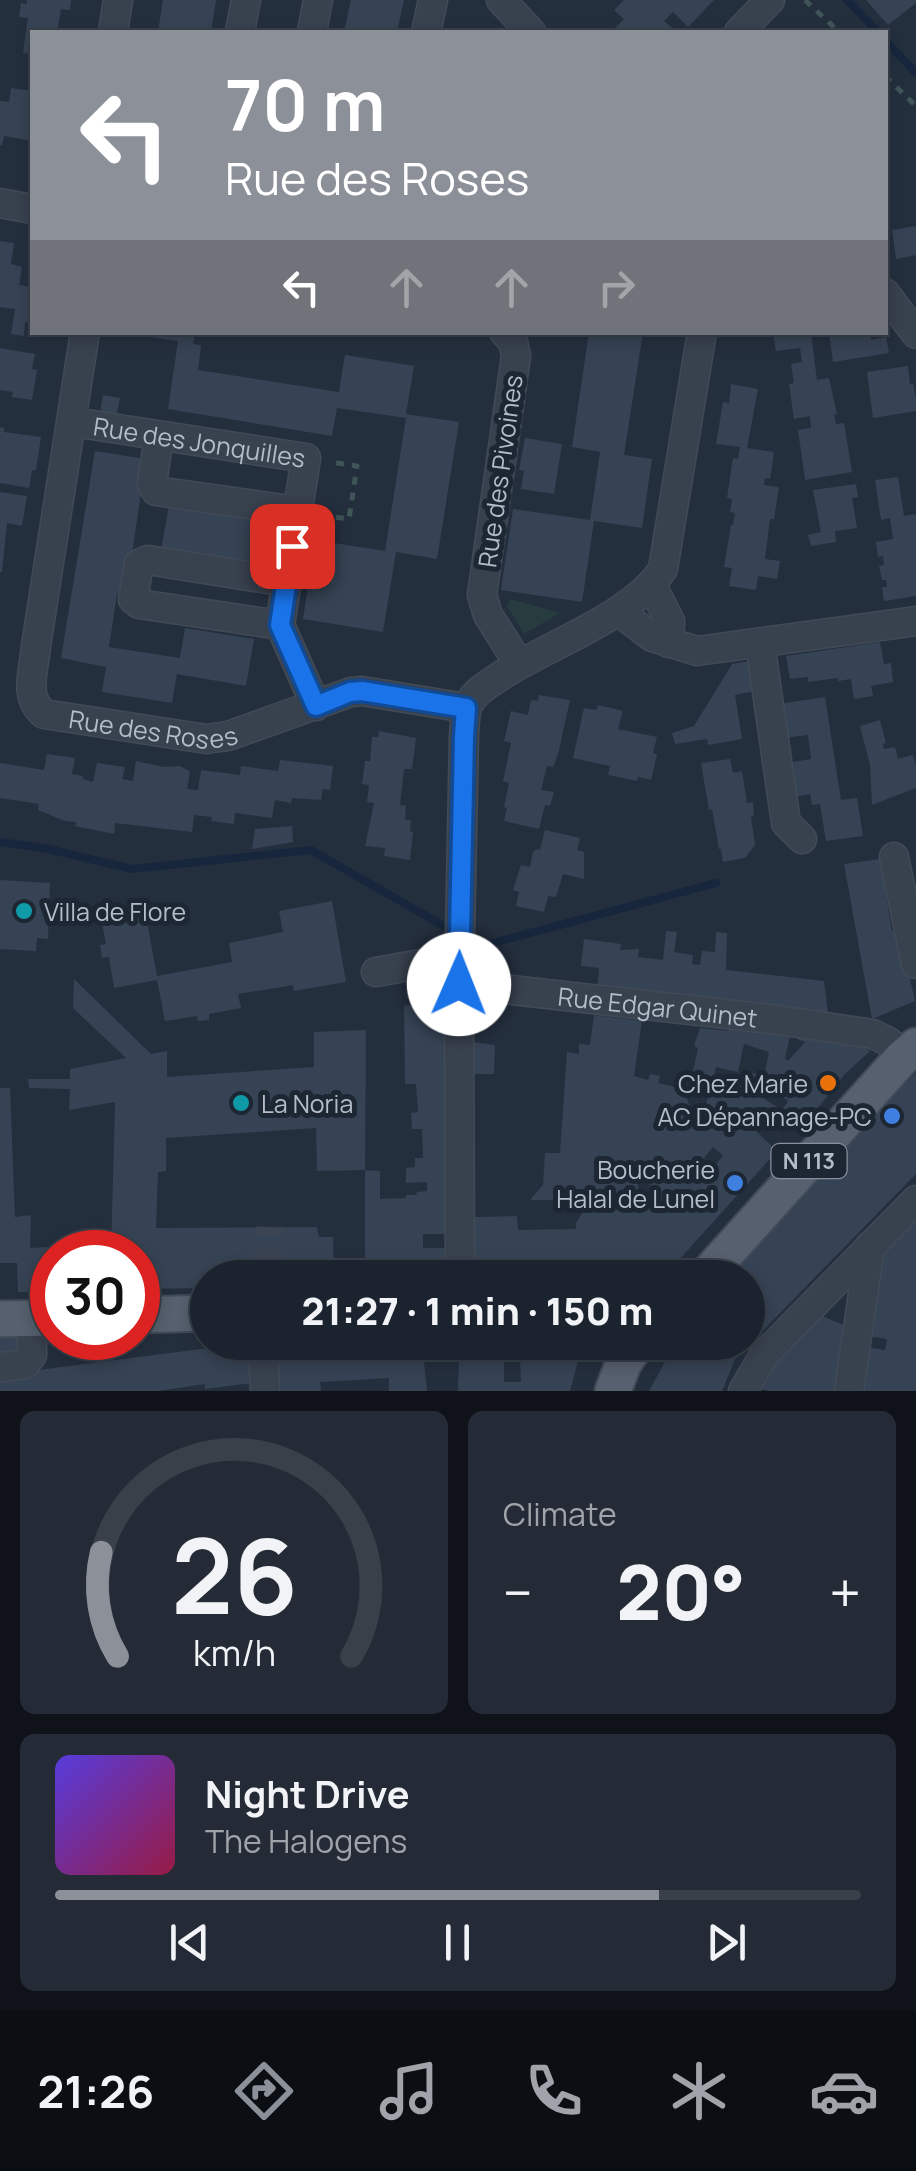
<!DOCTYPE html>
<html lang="en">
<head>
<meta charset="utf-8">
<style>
	body { margin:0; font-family:Manrope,sans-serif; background:#242b36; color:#f1f3f6; height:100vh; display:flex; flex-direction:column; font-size:38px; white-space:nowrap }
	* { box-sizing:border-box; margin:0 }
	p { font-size:32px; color:#a0a4aa }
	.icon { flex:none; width:55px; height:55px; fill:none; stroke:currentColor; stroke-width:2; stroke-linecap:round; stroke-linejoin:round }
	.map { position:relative; height:1391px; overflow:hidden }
	.sheet { display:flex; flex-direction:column; gap:20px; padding:20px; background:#0f1319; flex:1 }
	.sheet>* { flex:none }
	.guide { position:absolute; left:30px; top:30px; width:858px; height:305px; border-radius:0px; box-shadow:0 5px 15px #0003,0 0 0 2px #39404a; background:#8c9099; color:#fff; overflow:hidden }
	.speed { position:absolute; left:30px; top:1230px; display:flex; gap:20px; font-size:50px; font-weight:700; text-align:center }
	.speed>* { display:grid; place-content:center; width:130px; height:130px; border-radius:50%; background:#1b232e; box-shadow:0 5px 15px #0003,0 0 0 2px #39404a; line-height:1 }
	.speed .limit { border:15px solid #d22; background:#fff; color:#111 }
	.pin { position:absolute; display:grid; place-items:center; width:85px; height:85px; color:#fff; margin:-42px; border-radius:20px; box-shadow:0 5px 15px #0006 }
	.me { position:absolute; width:110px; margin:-55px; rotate:1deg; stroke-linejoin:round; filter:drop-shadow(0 0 8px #0008) }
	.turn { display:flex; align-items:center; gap:35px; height:210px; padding:0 30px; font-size:45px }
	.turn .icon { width:130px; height:130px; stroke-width:2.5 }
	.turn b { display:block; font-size:70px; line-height:85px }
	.lanes { display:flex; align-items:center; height:95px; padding:0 30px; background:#0003; justify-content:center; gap:50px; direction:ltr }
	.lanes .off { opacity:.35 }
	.big { font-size:75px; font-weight:800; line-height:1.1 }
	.sheet .widget { flex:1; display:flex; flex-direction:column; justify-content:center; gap:15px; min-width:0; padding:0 35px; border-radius:15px; background:#242b36 }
	.sheet .dial { align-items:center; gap:0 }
	.dial svg { height:260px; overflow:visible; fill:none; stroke:#39404a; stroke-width:7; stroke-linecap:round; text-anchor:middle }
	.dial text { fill:#f1f3f6; stroke:none }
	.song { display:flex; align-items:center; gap:30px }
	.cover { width:120px; height:120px; border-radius:15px; background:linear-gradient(135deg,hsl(250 70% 55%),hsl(340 70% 35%)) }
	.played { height:10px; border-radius:5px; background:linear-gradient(90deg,#8c9099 75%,#39404a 75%) }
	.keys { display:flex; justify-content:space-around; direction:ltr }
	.heat { display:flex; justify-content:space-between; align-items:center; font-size:55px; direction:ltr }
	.sheet .tiles { flex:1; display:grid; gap:20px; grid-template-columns:1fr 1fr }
	.widget:last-child { grid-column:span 2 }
	.trip { position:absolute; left:190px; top:1260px; width:575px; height:100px; border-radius:50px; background:#1b232e; box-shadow:0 5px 15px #0003,0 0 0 2px #39404a; font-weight:800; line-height:100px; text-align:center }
	.tabs { display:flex; height:160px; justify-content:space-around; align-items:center; background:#0b0e12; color:#a0a4aa }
	.tabs .icon { width:70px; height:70px }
	.tabs .active { color:#8c9099 }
	.tabs b { font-size:45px; color:#f1f3f6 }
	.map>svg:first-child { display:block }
</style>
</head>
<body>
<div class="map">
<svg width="916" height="1391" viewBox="0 0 916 1391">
	<rect width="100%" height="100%" fill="#242f3e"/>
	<path fill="#263c3f" d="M510,600H514L560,613L524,634L507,606Z"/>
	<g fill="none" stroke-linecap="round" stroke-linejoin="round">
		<path stroke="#17263c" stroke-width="8" d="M847,0L878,32
			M885,40L916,73
			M0,842L48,849L132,869L311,850L444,926
			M482,946L716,883"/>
	</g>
	<path fill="#364354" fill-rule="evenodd" d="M27,0H71L70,10L61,9L57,32H32V54L23,53L28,18L19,17L21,3L27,4Z
		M163,0H216L211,32H158Z
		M351,0H404L397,32H344Z
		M624,0H714L688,27L673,12L664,21L677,32H611L624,19L614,10Z
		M866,0H916V3L888,25Z
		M11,88L32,91V141L4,136L2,145H0V101L9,102Z
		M916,226V255L896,259L892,230Z
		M0,241L14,243L11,264L22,267L19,285L32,287V323L25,322L24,336L11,334L15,309L0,307Z
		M135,332H195L193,344L201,345L198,370L339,392L345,355L414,366L406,414L459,422L437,559L396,552L383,632L303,619L315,540L385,551L406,418L337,408L332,436L168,409L178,341L135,335Z
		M589,332H643L624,455L652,459L642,528L594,521L582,602L501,590L513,509L590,520L600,452L572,447Z
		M773,332H811L817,380L829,378L837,414L834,415L836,424L844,423L852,472L805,480L798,430L811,428L810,416L794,419L789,384L794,383L791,364L802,362L800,348L776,351Z
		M829,332H870L871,340L886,337L889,353L833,362Z
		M0,348L35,354L32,369L37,370L32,400L12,397L13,392L0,390Z
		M908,366L910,384H913L916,399V411L873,418L867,372Z
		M731,384L758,389L747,448L774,452L770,479L765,478L764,485L779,487L774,519H770L765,559L780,561L777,579L758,576L756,590L729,586L732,568L724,567L731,525H733L735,513L730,512L732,499L727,498L733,458L738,459L740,447L716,444L723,402L729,403Z
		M103,395L120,398L116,416L100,413Z
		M0,427L4,428V432L41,437L36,470H32L29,488L0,483Z
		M525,438L562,444L554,494L521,489L524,471L519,470Z
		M95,451L146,459L126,595L117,594L109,647L180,658L185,628L254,639L246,686L177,674L172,703L102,692L106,667L61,658Z
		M898,477L904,516L916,514V596L884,601L882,587H887L886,580H882L879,566L884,565L883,556L878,557L876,542L893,539L890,518L881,520L875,480Z
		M856,484L858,497L852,498L857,528L835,531L836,542L811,546L808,535L821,532L813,490Z
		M0,492L27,496L22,526L7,523L2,572H0Z
		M169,506L272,522L264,568L161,550Z
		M880,642L884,664L891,663L893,682L871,686L873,696L854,699L851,679L838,681V678L808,682V677L790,679L786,656Z
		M750,661L755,691L735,695L742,739L708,745L707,739L675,744L672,733L694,726L732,664Z
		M539,695L570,700L558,754L553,767L547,766L541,790L554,792L550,806L545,805L539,829L504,821L507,808L504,807L509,783L503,781L511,743L504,741L511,711L528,715L531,700L538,701Z
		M825,697L841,800L857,798L863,836L826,841L820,804L812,805L810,794L792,797L787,763L811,759L808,735L784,738L779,704Z
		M598,705L623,711L618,729L657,737L653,753L657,754L651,780L638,777L637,781L608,775L610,766L573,758L584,708L596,710Z
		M880,720L886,743L883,744L884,749L895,747L898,759L913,755L916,765V788L872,805L870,765L860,726Z
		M379,731L416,738L412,769H404L400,805L406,806L405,819L411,821L410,831L413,832L410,860L384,856L385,848L365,846L374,803L367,802L369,785L362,784L365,761H370L372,737H378Z
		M47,754L75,758L72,774L83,776V779L93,782L97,763L125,767L122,779L133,781L136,761L164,767L179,766L190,771L187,789L198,790L201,770L240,775L241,766L278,771L280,760L333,766L330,790L323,789L321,800L292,798L291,803L275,800L272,818L235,813L234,824L211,821L212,817L194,815L192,832L115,823L114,834L75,826L76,822L65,821L38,810L39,804L0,798V763L44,770Z
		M730,759L733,773L742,771L747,803L753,802L754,816L751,817L755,845L745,858L723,862L721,849H719L712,809L709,810L701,763Z
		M292,826L293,842L252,849L255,829Z
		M545,830L580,838L577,850L584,852V879L563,874L556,897L548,896L544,912L516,906L519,892L513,890L521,865L530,867L533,852L537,849L540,850Z
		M880,859L892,931L899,930L915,1001L872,1019L844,864Z
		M0,880L50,883L48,939L37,938L36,951L0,949Z
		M332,901L346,982L294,991L293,985L238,994L241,1008L209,1014V1020L198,1021L197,1016L165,1021L157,980L114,988L109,957L102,958L100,945L106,944L100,913L144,905L157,976L232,962L229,943L283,932L279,911Z
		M666,931L677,932L674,952L693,955L692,964L700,965L702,951L715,952L716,932L727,933L726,970L824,981L829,1021L597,991L599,968L581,966L584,939L621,944L620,950L639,949L638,957L663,960Z
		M74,979L151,1054L167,1051V1077L314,1067V1032L366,1030L365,1170L317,1171L316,1128L166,1138V1171L158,1172L156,1228L317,1227L319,1237H333L334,1278H208V1288L138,1289V1252H111L115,1102L69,1110L70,1089L29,1088L28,1079H70V1069L126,1058L73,1008Z
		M452,997L453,1234H423V1248H453V1278H365V1170L380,1171V1199L406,1198V1195H416L417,1192L427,1191V1182L406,1183V1168L415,1167V1158H423L422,1129H412L411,1113L418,1112L416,1084H405L404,1006Z
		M594,1015L642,1021L634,1076L648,1080L650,1074L660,1076L658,1083L683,1089L693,1114L696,1102L706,1104L710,1091L690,1086L698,1048L694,1046L700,1028L727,1031L729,1022L790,1036L785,1058L788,1061L805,1042L797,1039L800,1032L857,1042L870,1051L845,1074L800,1130L704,1110L702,1117L756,1128L755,1130L777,1151L669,1271L657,1278H475V1217L517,1216L518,1230L576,1229V1223L590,1200H530L543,1185L545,1153H560L567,1052L579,1054V1044L590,1045ZM744,1044L769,1052L764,1075L743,1072L739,1093L711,1087L716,1067L738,1072ZM763,1082L788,1101L782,1110L761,1097ZM713,1147L723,1156L700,1183L690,1175ZM638,1178L655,1188L645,1203L638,1197Z
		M473,1042L495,1045L494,1074H474Z
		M916,1072V1174L735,1359L722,1391H649L676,1342H748V1278H724Z
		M0,1088H10L15,1217L31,1215L30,1248L67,1246V1252H52V1291L18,1292L17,1263H0Z
		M916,1215V1391H857L859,1346L885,1350L887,1339L861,1335L878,1254Z
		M817,1314L851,1328L838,1391H770L755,1388L768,1366Z
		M0,1334H18L19,1350L0,1352Z
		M344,1342H583L570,1391H458L459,1360L424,1361L427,1391H389V1378L320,1382L321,1391H279L277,1346ZM504,1359H520L521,1382H504Z
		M247,1343L252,1383L205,1389V1384L158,1391H0V1375Z"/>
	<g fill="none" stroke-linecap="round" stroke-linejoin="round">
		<path stroke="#3a4453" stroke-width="28" stroke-dasharray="28 14" stroke-linecap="butt" d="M267,1278L270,1227"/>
		<g stroke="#414a57" stroke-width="31">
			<g id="minor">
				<path d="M501,0L531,32"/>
				<path d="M113,32L118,0"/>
				<path d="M240,32L246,0"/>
				<path d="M312,32L318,0"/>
				<path d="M426,32L433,0"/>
				<path d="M739,32L770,0"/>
				<path d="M0,203L32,209"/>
				<path d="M885,293L916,334"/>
				<path id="s1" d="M85,332L36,646C34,671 23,696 44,714L206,739L228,736L351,692L362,691L466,708"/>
				<path d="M504,332L513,342L516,356L482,595L488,615L519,664"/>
				<path id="s2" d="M73,422L306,458L280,625L316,706"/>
				<path d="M159,436L152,484L156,491L297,511"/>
				<path d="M652,586L670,621L669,643"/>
				<path d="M618,611L652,637L697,651L916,621"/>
				<path d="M280,625L139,604L133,599L139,564L148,560L286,582"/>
				<path d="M760,643L786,823L802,839"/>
				<path d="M894,857L916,964"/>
				<path d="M376,972L460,957"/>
				<path id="s3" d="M459,984L778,1020L873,1034L889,1042L902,1058"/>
				<path d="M460,1278L459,984L464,736C465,726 464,714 468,705C475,691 489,684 502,675C550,644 633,616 663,569L702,332"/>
				<path d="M263,1342L265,1391"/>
				<path d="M0,1367L25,1364L32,1355V1318"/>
				<path d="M743,1391L764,1355L916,1200"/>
				<path d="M849,1391L870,1246"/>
			</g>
		</g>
		<g stroke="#414a57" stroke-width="39">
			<path id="major" d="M704,1278L902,1058L916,1046
				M138,1315L208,1313
				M0,1319L52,1318
				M613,1391L623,1364L638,1342"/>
		</g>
		<path stroke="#3f5557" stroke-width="5" stroke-dasharray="8 8" stroke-linecap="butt" d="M805,0L839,32
			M885,76L916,106
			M320,515L349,519L357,466L332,462"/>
		<use href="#minor" stroke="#38414e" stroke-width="28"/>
		<use href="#major" stroke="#56606e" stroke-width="35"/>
	</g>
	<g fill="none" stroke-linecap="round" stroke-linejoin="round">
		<g stroke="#114b97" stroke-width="25">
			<path id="route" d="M292,546L280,625L316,706L350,692L362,691L466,708L464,736L459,984"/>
		</g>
		<use href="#route" stroke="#1a73e8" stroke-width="18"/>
	</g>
	<g fill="#0f9aa8" stroke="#1d2633" stroke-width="4">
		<circle cx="24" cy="911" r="10"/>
		<circle cx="241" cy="1103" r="10"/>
	</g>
	<circle fill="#e8710a" stroke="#1d2633" stroke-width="4" cx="828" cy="1083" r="10"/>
	<g fill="#3f7fe0" stroke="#1d2633" stroke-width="4">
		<circle cx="892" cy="1116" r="10"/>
		<circle cx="735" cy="1183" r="10"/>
	</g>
	<g text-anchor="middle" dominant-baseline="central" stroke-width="10" stroke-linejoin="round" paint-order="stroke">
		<rect fill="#1d2633" stroke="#878f9c" stroke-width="2.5" x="771.5" y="1144" width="75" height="34" rx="8"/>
		<g font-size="22" font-weight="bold" fill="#b4bcc9">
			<text x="809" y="1161">N 113</text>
		</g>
		<g font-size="25" fill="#b4bcc9" stroke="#1d2633">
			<text stroke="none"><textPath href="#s2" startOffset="128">Rue des Jonquilles</textPath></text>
			<text transform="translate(500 471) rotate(-82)">Rue des Pivoines</text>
			<text stroke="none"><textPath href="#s1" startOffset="500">Rue des Roses</textPath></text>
			<text stroke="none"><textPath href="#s3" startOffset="200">Rue Edgar Quinet</textPath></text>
		</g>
		<g font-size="25" fill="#b4bcc9" stroke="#1d2633" text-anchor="end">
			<text x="44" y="911" text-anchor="start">Villa de Flore</text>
			<text x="808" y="1083">Chez Marie</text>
			<text x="261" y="1103" text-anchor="start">La Noria</text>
			<text x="872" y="1116">AC Dépannage-PC</text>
			<text x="715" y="1169">Boucherie<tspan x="715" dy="29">Halal de Lunel</tspan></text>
		</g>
	</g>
</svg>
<div class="speed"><div class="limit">30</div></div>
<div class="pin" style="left:292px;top:546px;background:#d93025"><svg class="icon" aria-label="arrive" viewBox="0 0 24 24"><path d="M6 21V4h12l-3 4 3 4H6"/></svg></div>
<svg class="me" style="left:459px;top:984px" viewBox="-20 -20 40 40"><circle r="19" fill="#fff"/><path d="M0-13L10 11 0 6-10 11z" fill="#1a73e8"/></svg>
<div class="trip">21:27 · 1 min · 150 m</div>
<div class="guide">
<div class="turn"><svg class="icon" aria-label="left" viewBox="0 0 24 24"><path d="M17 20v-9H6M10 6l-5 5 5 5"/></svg><div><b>70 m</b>Rue des Roses</div></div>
<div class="lanes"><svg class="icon" aria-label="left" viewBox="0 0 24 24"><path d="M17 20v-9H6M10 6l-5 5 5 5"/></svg><svg class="icon off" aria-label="ahead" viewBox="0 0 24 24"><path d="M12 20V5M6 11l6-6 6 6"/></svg><svg class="icon off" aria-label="ahead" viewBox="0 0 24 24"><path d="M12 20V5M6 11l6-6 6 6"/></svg><svg class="icon off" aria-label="right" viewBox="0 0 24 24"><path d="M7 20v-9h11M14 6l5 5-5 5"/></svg></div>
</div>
</div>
<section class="sheet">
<div class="tiles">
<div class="widget dial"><svg viewBox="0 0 100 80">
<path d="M14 69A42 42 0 1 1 86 69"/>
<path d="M14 69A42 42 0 0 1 9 37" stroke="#8c9099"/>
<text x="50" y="56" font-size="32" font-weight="700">26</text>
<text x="50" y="72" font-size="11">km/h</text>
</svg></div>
<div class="widget"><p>Climate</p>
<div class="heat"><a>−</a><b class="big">20°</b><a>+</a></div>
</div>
<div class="widget">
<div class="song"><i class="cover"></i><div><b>Night Drive</b><p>The Halogens</p></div></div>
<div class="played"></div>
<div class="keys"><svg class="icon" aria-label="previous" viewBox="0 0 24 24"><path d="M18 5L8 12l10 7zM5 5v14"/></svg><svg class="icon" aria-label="pause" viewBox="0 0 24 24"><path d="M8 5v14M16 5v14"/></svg><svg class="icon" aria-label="next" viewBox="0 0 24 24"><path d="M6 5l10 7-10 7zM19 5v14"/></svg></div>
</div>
</div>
</section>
<nav class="tabs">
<b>21:26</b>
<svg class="icon active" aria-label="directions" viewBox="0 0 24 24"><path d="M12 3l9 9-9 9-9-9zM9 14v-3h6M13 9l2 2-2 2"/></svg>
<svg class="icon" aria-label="music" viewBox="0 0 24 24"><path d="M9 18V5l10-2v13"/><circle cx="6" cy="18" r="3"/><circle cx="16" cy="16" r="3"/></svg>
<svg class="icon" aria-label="phone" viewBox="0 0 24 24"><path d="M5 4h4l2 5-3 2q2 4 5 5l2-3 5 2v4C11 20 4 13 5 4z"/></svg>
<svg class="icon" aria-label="climate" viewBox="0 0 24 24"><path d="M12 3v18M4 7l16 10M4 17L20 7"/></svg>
<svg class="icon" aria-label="car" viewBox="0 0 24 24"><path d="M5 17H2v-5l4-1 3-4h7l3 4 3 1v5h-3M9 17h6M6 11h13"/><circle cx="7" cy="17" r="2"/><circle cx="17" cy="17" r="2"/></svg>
</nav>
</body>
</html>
